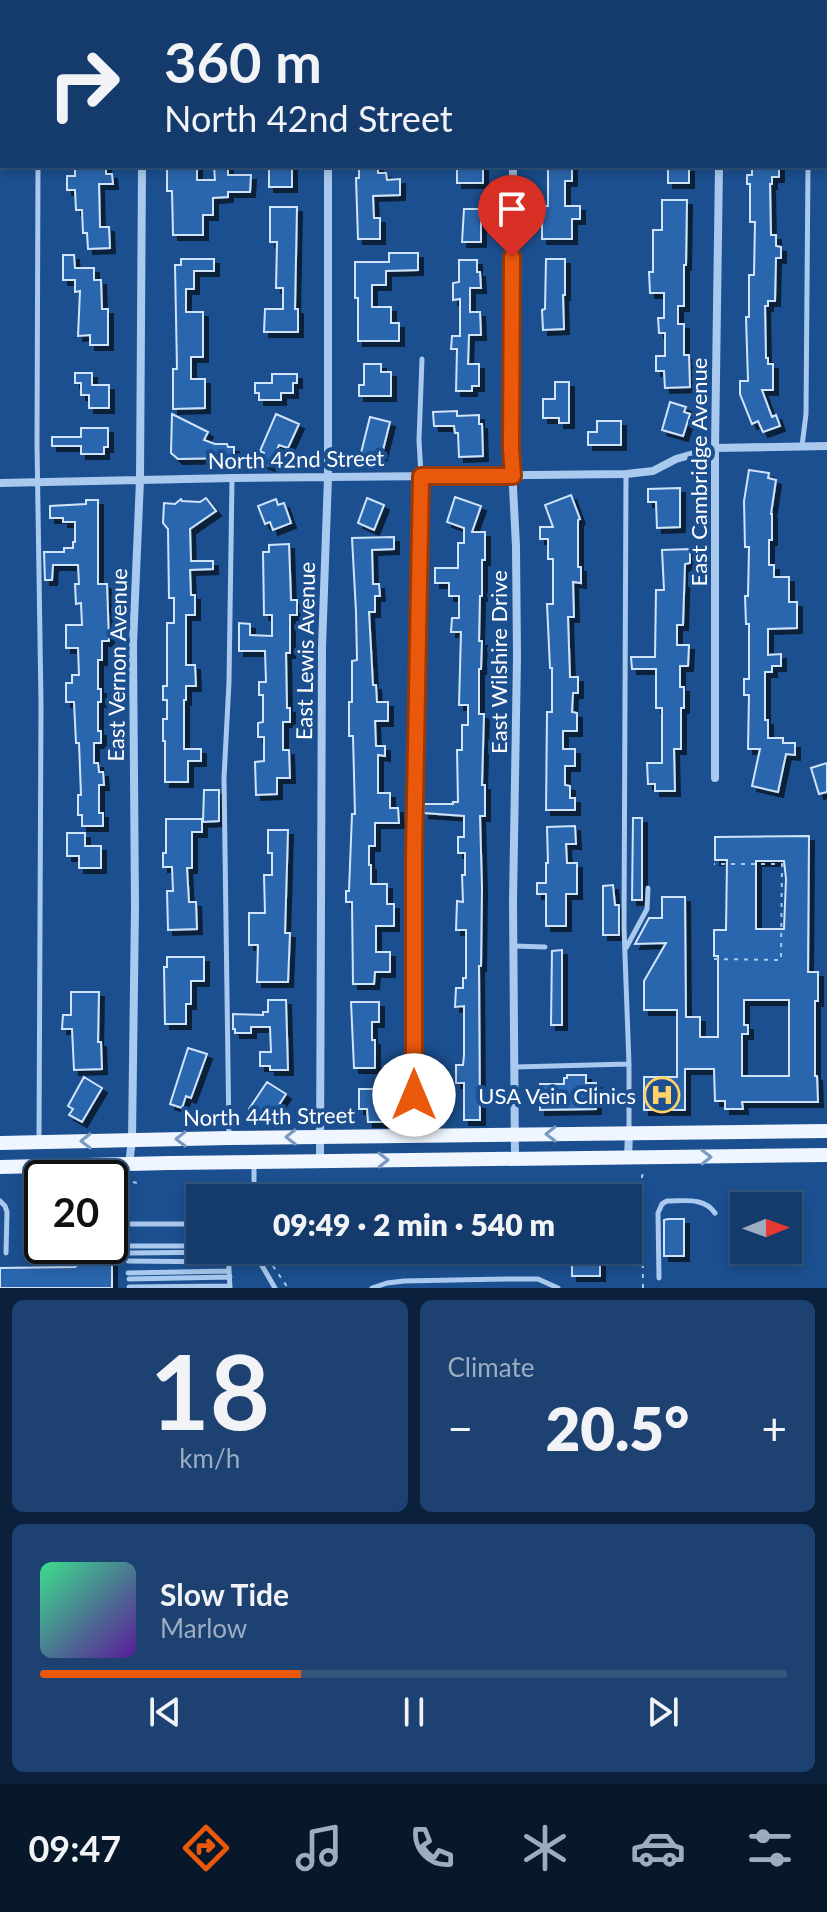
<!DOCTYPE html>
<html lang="en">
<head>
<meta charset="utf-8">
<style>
	body { margin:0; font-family:Lato,sans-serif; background:#1d4271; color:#f1f3f6; height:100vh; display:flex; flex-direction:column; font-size:30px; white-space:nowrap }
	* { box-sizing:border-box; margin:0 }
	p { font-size:26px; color:#9dadc1 }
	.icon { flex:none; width:44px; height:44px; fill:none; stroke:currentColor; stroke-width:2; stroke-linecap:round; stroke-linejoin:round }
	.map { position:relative; height:1288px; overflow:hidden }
	.panel { display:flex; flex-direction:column; gap:12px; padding:12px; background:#0b203b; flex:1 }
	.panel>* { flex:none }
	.hud { position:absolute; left:0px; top:0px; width:828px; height:168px; box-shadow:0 4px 12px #0003,0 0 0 2px #33557e; background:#143b6b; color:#f1f3f6; overflow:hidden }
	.needle { width:52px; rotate:89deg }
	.tools { position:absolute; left:730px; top:1192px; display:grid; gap:16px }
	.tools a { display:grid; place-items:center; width:72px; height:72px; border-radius:0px; background:#143b6b; box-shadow:0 4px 12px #0003,0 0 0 2px #33557e; font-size:40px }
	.speed { position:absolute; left:24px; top:1160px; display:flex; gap:16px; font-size:40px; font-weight:700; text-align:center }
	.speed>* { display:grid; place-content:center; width:104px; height:104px; border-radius:50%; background:#143b6b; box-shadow:0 4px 12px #0003,0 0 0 2px #33557e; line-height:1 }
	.speed .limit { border:4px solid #111; border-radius:12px; background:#fff; color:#111 }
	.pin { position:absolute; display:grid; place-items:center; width:68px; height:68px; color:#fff; margin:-82px -34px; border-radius:50% 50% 50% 0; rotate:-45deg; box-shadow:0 0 8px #0007 }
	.pin .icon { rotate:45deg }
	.me { position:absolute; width:88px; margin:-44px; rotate:0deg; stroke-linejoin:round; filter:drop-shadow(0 0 6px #0008) }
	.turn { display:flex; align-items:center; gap:28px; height:168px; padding:0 32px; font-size:36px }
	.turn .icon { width:104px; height:104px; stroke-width:2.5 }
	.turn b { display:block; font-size:56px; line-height:68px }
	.big { font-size:60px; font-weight:800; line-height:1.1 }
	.panel .card { flex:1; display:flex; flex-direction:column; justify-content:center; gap:12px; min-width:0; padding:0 28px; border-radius:12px; background:#1d4271 }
	.panel .dial { align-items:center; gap:0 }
	.dial b { font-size:104px; line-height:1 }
	.song { display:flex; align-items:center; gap:24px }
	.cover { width:96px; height:96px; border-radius:12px; background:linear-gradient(135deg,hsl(150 70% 55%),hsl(270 70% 35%)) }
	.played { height:8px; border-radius:4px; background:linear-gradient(90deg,#ea580c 35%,#33557e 35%) }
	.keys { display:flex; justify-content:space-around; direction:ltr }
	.heat { display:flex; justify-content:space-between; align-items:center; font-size:44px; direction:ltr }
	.panel .tiles { flex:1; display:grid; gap:12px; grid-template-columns:1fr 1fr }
	.card:last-child { grid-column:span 2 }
	.trip { position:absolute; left:186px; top:1184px; width:456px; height:80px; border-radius:0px; background:#143b6b; box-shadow:0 4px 12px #0003,0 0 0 2px #33557e; font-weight:800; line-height:80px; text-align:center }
	.tabs { display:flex; height:128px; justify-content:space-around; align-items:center; background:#08182b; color:#9dadc1 }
	.tabs .icon { width:56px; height:56px }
	.tabs .on { color:#ea580c }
	.tabs b { font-size:36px; color:#f1f3f6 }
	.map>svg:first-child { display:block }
</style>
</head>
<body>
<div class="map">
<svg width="827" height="1288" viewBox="0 0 827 1288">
	<defs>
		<filter id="shadow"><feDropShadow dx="5" dy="5" stdDeviation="0" flood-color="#0009"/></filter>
	</defs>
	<rect width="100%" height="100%" fill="#1b4f8f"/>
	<path fill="#2a66ad" stroke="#cfe3fa" stroke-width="2" fill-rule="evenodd" filter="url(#shadow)" d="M75,166H106V174H112L113,184H99L100,227H109L110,248L88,249L87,233H83L82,210H76L75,190H67V176H75Z
		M167,166H197V180H215L214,166H228V175H251L250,192H228V197L213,198V215H203V235H173L172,191H167Z
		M269,166H292V187H269Z
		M359,166H378V173H386L387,180L400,179V195L373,196L374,218H380V239H358L356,178H359Z
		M457,166H483V183H457Z
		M548,166H572V181H565V206H580V219H572V239H542V221H538V206H548Z
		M668,166L689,167V183H668Z
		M752,166H779V177H772V184H770L771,235H776V246L781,247V258H776L775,301H768V306H765L766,358H768V364H773V390H762L772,417L776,415L780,426L763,432L758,421L752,424L740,394V381H748L746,317H749V275H754L755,222H750V184H747V175H752Z
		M662,200H687L686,265H684V306H678V324H684V355H689L690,387L665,388L664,371H656V356H665V333H659L658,318H664V293H650L649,272H653V230H662Z
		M270,207H297L295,309H298V332H264L265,309H283V288H276L277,242H270Z
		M464,209H481V242H462Z
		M389,253H418V270L386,271V285H372V307H391V323H399V341H358V298H355V262H389Z
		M63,255H74L75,268H94V280H101L102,309H108V345H90V335L78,336L80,291L75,292V280H63Z
		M181,259H214V271H194V289H186V312H203V357H191V379H205V408L173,409V369H177L175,265H181Z
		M546,259H565V295H563L564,329L543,330L542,310L545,309Z
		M459,260H477V272H480L481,288H470V312H480L481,335H469L468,364H479V386H472V391H456L457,349H451L452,336H460V299L453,300V283L459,282Z
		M364,364H381V372H391V396H359V385H364Z
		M75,373H92V385H109V408H89V395H81V383H75Z
		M272,374H297V383H293V393H281V400H259V393H255V383H272Z
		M555,382H569V423H559V418H543V399H555Z
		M670,402L686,407L684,412L690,414L683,436L662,430Z
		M457,411V416L479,415V424H482L483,456L459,457L458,433H455L454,426H434L433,412Z
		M172,414L208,432L204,440L215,444H227L228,447H234V458L178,459L171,453Z
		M276,414L299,424L288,448L279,445L270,466L260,462L264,453L260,451Z
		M370,417L390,422L381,458L361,453Z
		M597,421H621V445H588V432H597Z
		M81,428H108V447H104V454H81V446H52V437H81Z
		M749,470L769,473L768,478L776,480L771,514H772V540H769V565H774V577H789V602H797V628L768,629V655L781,654V666H772V672H765V720H768V738H783V743H795V755L786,754L778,792L752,786L760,749H748L749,695H744V679H749V624H746L745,596H748L749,547H745L744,501Z
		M680,488V527L657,528L656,502H648V489Z
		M571,495L580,519L578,520V567H581V583L573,582L574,617H568L570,677H578V693H573L572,712L577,713V731H563V749H575V766H565V785L570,786V798H575V810H546L547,712H552V668H550L547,604H553V559H548V539H540V527H553L545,505Z
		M455,497L481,506L472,532H485V560H482V596H480L479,641H482L481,669H479V714H484L482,785H485V816H480L482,888L481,966H479L480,1120H464V1083H456V1065H463L464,1055V1006L455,1007L456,988H463V978H466V930H456L457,901L463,902L462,875H465V853H458V837H464V816L424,813V804H453V802H458L457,750H462V725H468V705H459L461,632H451L452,618H459V596H449V583H435V568H458V543H464V528L447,522Z
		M206,498L216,511L190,529L191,561H213V569L190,570L191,595H195V615H186V665H195L196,686H186V700H184V749H201V761H188V782H165V741H163V719H167V700H163V686H167V623H174V598H169L168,529L163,523L164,503L175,504L181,499L182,501L200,502Z
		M367,498L384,505L374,530L358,523Z
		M276,499L278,505L284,503L291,523L273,530L270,522L265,524L258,506Z
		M86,500H98V584H107L109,641H102V660H98V689H101V702H98V731H101V743H94V763H98L99,772H103L104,785H99V813H103V826H82V815H78V795H81L79,743H76L74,702H66V683H72V675H79L78,648H66V625H82L81,603L76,604L75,584H79L78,565H53L52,580H45L44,552H64V548H73V542H75V522H63V518H50V506L86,504Z
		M394,537V549L372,550L373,584H379L380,596H375V612H369L373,685H376L377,702H388V721H375L376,746H385V756L378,755V793H390V808H398L399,823H375V846H369V865H371V884H387V904H394V926H376V952H390V972H375L374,984H353L352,902H346V891H349L352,814H355L353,736H349V702H352V661L357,660L356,612L352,538Z
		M289,544L291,600H297V615H290V653H286L287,708H290V722H283V750H289L290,778H277V794L256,795L255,762L264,761V737H258V723L263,722V695H259V682H266L265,651H239V623L250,624V635L272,636V615H264L263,552H269V545Z
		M690,549V563L685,564L683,625H677V645H689L688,666H680V687H684V708H681V749H674L675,791H655V784H648L647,763H662V708H656V669H632L631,657H655L656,590H664L662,550Z
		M827,763V792L819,794L811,768Z
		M204,790H219V821L203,822Z
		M633,818H642V900H632Z
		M166,819H202V832H192V868H187L189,902H196L197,929L168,930L167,891H173L172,867H163V853H166Z
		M575,826L576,844H566L567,863H577V894H566V926H546V894H537V883H546V863H548L547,827Z
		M268,830H288L285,933H290L288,982H257L258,945H249V913H265L264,875H272V853H268Z
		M67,833H85V846H101V868H79V856H67Z
		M809,836L808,972H818V1001H815V1076H817L818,1102H742L743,1109H725V1101H715L714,1069H685V1110H644V1077H677V1010H644V981L666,943L635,944L649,918H662V897H685L686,1017H700V1037H718V956H714V930H726L727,860H715V837ZM756,861H784L786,879L784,929H756ZM744,1000H789V1076H742V1034H748V1025H744Z
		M613,885L615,905H619V935H603V886Z
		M562,950V1025H551L552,951Z
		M167,957H204V981H191V1004H186V1024H165L164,967H167Z
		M71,992H99L98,1042H101L102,1069L74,1070L72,1029H62L63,1015H71Z
		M268,1000H286L288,1070H270V1066H260V1052H271L270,1027H251V1033H235V1029H233V1014L263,1015V1012H268Z
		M351,1002H379V1022H372V1040H375V1068H354Z
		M188,1048L207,1054L191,1098L186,1096L182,1108L170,1104Z
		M567,1075H586V1083H596V1109L540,1110V1084H564V1078H567Z
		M84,1077L102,1088L82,1122L69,1115L73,1109L68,1106Z
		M267,1082L286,1094L268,1122L249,1109Z
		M359,1089H381V1106H385V1122H368L367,1109H359Z
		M668,1219H684V1256H664V1220Z
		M81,1246H112V1288H0V1268L75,1267L81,1262Z
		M576,1250H600V1276H572V1261H576Z"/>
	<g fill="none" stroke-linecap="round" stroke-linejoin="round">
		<path stroke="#a9c9ee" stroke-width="2" stroke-dasharray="4 6" stroke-linecap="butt" d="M714,959L781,960L782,864H714
			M133,1182L137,1183
			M605,1198V1178
			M568,1261V1250
			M273,1266L288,1288
			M643,1288L642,1176L644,1172"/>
		<path stroke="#a9c9ee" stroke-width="5" d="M36,0V2
			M809,2V0
			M38,166L37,444L41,704L39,1140
			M802,446L806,414L808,166
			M626,474L624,928L629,1064V1132
			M514,946L545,947
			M626,948L647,909L648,888
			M515,1067L629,1064
			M414,1134V855L421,476L419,440L422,359
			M229,1137L224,778L229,682L232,479
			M254,1163V1198
			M64,1166V1178
			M0,1201L5,1206L7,1212L6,1253
			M128,1224H200
			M128,1246H200
			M255,1250L257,1257L275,1288
			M228,1251L230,1288
			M128,1253L228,1252
			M128,1261L228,1262
			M128,1273L229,1271
			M659,1278L658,1213L662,1204L667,1201C685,1201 704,1197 715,1213
			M129,1279L230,1277
			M129,1287L230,1286
			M372,1288L387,1283L404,1281L505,1279H538L558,1288"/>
		<path stroke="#a9c9ee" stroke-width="8" d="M141,0V2
			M330,2V0
			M514,2V0
			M721,2V0
			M513,166L511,448L516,546L517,657L513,902L515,1159
			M0,483L232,478L626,474L653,471L676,459L715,448L827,446
			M715,778V448L719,166
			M628,1158L629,1133
			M320,1161L322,647L328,477V166
			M129,1164L132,1140L135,907L133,644L140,480L142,166"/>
		<path stroke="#f0f6ff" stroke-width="14" d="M0,1143L229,1138L827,1131
			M0,1167L170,1163L827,1155"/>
	</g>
	<defs><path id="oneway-chevron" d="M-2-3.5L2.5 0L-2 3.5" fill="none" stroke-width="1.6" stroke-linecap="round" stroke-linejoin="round" transform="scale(2)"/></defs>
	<g stroke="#7b9ac1">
		<use href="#oneway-chevron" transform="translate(551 1134) rotate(179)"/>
		<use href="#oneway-chevron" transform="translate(291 1137) rotate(179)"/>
		<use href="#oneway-chevron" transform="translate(181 1139) rotate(179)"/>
		<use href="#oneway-chevron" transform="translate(86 1141) rotate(179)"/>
		<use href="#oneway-chevron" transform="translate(706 1157) rotate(-1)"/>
		<use href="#oneway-chevron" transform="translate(383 1160) rotate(-1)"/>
	</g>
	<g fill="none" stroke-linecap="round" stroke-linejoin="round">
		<g stroke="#983908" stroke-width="20">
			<path id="route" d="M414,1095V855L421,476H513L511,448L512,257"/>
		</g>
		<use href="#route" stroke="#ea580c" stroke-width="14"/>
	</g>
	<defs>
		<g id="hospital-ring" transform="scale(1.8)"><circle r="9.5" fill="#1b4f8f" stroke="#ffd166" stroke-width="1.5"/><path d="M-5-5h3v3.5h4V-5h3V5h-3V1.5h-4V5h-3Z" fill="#ffd166"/></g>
	</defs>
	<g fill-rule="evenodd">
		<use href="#hospital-ring" x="662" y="1095"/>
	</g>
	<g text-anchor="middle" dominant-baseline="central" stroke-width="8" stroke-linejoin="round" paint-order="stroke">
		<g font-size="22" fill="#fff" stroke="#1b4f8f">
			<text transform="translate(296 459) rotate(-1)">North 42nd Street</text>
			<text transform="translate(698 472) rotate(-90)">East Cambridge Avenue</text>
			<text transform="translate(305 651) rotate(-89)">East Lewis Avenue</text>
			<text transform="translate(498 662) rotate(-90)">East Wilshire Drive</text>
			<text transform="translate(117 665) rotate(-89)">East Vernon Avenue</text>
			<text transform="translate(269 1116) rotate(-1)">North 44th Street</text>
		</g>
		<g font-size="22" fill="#fff" stroke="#1b4f8f" text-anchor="end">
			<text x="636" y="1095">USA Vein Clinics</text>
		</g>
	</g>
</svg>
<div class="tools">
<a><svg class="needle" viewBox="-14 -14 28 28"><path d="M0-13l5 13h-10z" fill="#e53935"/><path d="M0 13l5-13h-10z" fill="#9dadc1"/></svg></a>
</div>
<div class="speed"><div class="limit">20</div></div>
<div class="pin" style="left:512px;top:257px;background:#d93025"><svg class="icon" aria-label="arrive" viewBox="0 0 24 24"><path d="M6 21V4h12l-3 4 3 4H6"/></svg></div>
<svg class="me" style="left:414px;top:1095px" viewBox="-20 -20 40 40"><circle r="19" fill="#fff"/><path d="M0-13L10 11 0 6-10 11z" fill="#ea580c"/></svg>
<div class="trip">09:49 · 2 min · 540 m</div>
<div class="hud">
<div class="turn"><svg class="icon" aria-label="right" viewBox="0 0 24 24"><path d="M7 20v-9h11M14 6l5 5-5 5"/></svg><div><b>360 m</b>North 42nd Street</div></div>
</div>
</div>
<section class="panel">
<div class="tiles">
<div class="card dial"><b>18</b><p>km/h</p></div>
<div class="card"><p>Climate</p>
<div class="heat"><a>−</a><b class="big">20.5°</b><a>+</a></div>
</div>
<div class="card">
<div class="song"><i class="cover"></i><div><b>Slow Tide</b><p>Marlow</p></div></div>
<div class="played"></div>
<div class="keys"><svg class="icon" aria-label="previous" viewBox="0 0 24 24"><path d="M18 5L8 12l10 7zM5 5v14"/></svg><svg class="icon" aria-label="pause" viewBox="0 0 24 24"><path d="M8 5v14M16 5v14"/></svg><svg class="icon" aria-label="next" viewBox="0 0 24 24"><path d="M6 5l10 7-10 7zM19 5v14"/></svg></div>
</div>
</div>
</section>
<nav class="tabs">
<b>09:47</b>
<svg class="icon on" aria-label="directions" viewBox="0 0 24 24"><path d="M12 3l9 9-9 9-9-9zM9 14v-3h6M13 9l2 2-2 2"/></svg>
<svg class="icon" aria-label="music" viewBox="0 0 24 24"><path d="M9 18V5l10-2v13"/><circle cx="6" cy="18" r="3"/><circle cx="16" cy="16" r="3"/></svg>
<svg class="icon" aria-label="phone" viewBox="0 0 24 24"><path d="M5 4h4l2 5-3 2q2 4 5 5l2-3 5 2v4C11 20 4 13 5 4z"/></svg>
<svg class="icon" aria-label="climate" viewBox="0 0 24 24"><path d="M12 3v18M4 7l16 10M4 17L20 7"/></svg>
<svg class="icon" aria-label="car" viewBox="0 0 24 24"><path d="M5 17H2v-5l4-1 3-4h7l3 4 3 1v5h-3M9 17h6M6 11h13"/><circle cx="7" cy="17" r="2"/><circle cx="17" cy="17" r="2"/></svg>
<svg class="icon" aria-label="filters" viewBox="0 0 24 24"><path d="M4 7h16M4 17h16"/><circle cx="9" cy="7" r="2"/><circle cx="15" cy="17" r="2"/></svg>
</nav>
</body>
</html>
